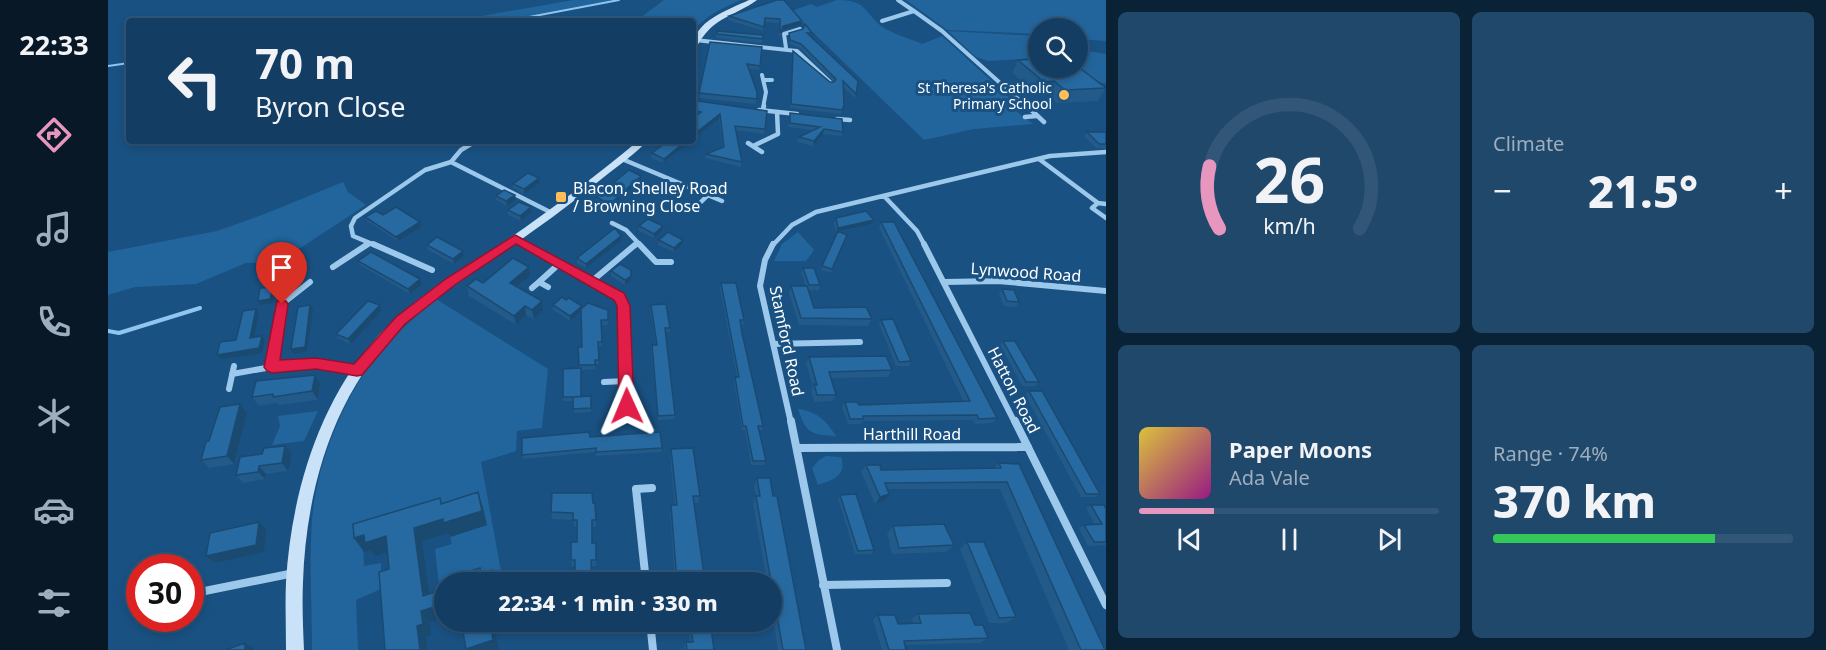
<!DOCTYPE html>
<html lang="en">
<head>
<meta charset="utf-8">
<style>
	body { margin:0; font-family:"Noto Sans",sans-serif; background:#20486b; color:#f1f3f6; height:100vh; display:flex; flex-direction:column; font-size:22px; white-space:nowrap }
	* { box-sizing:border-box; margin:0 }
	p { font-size:20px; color:#9daebe }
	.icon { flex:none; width:33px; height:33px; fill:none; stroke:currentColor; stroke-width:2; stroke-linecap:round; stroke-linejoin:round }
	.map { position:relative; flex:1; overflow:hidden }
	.sheet { display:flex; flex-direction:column; gap:12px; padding:12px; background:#0a2236; width:720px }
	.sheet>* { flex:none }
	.banner { position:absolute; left:18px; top:18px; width:570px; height:126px; border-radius:6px; box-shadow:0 3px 9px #0003,0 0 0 2px #325677; background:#133d62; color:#f1f3f6; overflow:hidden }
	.tools { position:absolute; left:920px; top:18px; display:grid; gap:12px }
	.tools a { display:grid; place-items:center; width:60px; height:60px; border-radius:50%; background:#133d62; box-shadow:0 3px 9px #0003,0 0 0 2px #325677; font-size:30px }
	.speed { position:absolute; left:18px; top:554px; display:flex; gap:12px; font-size:30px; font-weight:700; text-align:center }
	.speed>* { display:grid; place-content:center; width:78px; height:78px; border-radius:50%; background:#133d62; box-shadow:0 3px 9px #0003,0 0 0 2px #325677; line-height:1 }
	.speed .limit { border:9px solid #d22; background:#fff; color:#111 }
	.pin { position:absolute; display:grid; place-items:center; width:51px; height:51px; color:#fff; margin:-62px -26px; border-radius:50% 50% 50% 0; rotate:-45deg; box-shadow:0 0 6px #0007 }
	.pin .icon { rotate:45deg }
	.me { position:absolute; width:66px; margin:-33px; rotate:359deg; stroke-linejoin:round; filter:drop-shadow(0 0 4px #0008) }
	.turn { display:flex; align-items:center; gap:21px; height:126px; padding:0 30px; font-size:27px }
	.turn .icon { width:78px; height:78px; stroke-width:2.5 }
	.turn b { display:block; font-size:42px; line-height:51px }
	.big { font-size:45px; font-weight:800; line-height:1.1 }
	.sheet .tile { flex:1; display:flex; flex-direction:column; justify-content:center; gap:9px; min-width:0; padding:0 21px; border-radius:9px; background:#20486b }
	.sheet .dial { align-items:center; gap:0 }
	.dial svg { height:156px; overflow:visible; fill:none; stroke:#325677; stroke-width:7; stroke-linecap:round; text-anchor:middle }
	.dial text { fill:#f1f3f6; stroke:none }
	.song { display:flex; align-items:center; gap:18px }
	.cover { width:72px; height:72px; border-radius:9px; background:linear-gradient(135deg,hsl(50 70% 55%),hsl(310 70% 35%)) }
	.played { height:6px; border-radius:3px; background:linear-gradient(90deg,#e797bd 25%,#325677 25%) }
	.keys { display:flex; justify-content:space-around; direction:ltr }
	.heat { display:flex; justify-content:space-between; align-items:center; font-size:33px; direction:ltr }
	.charge { height:9px; border-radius:4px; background:linear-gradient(90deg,#34c759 74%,#325677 0) }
	.sheet .tiles { flex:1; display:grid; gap:12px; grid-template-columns:repeat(2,1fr) }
	.trip { position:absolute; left:326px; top:572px; width:348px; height:60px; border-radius:30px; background:#133d62; box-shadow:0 3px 9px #0003,0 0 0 2px #325677; font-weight:800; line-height:60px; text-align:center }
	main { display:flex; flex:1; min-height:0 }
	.dock { display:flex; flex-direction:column; width:108px; justify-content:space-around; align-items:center; background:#081827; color:#9daebe }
	.dock .icon { width:42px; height:42px }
	.dock .active { color:#e797bd }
	.dock b { font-size:27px; color:#f1f3f6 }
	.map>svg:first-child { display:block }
</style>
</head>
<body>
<main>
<nav class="dock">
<b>22:33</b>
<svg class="icon active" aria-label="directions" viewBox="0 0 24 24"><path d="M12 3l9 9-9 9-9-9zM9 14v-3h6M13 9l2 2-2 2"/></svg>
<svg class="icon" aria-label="music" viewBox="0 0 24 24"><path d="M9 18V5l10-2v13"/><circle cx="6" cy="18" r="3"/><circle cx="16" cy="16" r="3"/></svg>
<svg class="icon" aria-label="phone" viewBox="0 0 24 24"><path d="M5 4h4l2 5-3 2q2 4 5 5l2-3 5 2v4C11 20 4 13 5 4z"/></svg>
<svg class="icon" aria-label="climate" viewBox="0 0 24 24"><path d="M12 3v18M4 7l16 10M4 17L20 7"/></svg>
<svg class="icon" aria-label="car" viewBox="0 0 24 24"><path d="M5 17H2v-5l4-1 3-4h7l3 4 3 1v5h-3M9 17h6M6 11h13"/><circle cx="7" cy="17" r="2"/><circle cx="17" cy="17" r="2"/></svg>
<svg class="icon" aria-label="filters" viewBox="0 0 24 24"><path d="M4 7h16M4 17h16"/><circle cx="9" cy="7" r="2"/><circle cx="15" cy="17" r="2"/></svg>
</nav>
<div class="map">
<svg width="998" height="650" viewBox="0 0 998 650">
	<rect width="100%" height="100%" fill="#195182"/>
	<path fill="#21659c" d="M465,0H511L410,20L345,21Z
		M556,0H633C615,8 597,15 585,32V21H528Z
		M729,0C759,0 755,11 773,26C784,34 801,38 814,44L834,36L912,107L909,112L925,124L866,129L816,140L683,11L703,4L709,7Z
		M798,0H998V41L969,39V28H930V34L839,30Z
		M840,31L930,36V58L880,61L868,57Z
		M969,40L979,41V51L998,54V84L991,82L969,68Z
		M235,182L240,192L258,205L171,262L138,263L88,284L27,287L0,295V252L109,231L154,215Z
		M690,232L706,250L698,261H666L674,244Z
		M328,299L440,369L434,428L409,431L408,451L373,462L395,582H388L385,569L331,585L327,549L344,544L342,537L379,525L255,538L256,566L273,563V589L248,600L250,650H204C204,607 201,564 204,521C208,464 237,393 274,349C291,331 309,315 328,299Z
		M690,409C709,412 717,419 728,436C703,435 698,433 690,409Z
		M210,411L196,441L164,445L172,426L170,416Z
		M718,456L733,457C739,475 726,480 710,485L704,468L711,460Z"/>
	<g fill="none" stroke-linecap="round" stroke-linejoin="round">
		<path stroke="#8fc5ee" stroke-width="2" d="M400,21L511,0
			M0,66L21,63"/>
		<path stroke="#8fc5ee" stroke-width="4" d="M0,331L11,333L92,308"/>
		<path stroke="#9cc8eb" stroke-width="4" d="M806,11L834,31L920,108
			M774,21L806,11L790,0
			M587,40L689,51L723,83
			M678,48L676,34L692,29
			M654,75L658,92L655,108
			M655,80H664"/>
		<path stroke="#9cc8eb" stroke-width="4.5" d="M919,106L936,122
			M651,110L689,114
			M655,110L656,106
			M917,117L928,116
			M729,119L742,120
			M640,143L654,152
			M645,146L670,134L669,112
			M514,159L614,201
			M931,159L990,203L998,204
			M343,162L444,213
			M776,196L809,231L817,246
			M593,202L600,195
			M990,203L984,208L998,218
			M504,223L518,230L533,246
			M407,239L419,246
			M262,243L245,236L243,226L247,218L317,170L343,162L353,150L368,141
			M258,246L262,243L268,246
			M527,246L530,243
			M664,246L684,225L708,212L942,156L998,152"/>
		<path stroke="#9cc8eb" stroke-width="6" d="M265,244L324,270
			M417,244L512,297L515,306L519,406
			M531,244L548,262H563
			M665,244L657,260L652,286L683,423
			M816,244L907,423
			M225,267L260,244
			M484,281L528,244
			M202,282L174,304L164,367L208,364L249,371
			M837,282L890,281L998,291
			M440,287L431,282L452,263
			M424,288L431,282
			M665,344L752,342
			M124,374L164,367
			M496,382L518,381
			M121,389L126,366"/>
		<path stroke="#9cc8eb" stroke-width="8" d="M683,421L729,650
			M907,421L998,605
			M689,448L920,447
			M538,582L528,489L544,488
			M715,585L839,583
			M82,594L186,573
			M542,621L545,650"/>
		<path fill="#c9e2f8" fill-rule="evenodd" d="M641,0H649C624,18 605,16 588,48H585C585,21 620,10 641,0Z
			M530,141H539C528,153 514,163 501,173C476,193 451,213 425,231C383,262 338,288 299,322C227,387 198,488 195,582C194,604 195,627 196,650H178C178,627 177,604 178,582C183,497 209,407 265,342C301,299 353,271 399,240C444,209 488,176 530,141Z"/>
	</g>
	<path fill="#225b8a" d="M621,16L694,21L693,25L674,30L672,36H671V23L656,22L655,31L620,20Z
		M609,31L655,35L654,43L608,38Z
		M681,33L703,37L748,94L747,98L735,87L736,105L733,114L682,108L685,51L722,82H726L692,48L682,44L681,37Z
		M602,42L652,66L651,70L641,69L649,92L648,104L591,98Z
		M910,60L998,88L990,101L949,103L938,94L929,95L904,73Z
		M590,101L657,129L656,134L628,130L634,162L633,167L597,158L598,154L615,147L611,119L585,139V118L589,116L585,115V110Z
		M682,113L735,132L733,136L715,134L705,146L689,142L691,137L704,130L680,127Z
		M979,132H998V149L988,148L976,136Z
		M560,141H583L555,163L543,158L544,153Z
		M533,180L502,208L488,201V197Z
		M432,183L416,194L405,188V184Z
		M407,195L408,200L399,206L388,200V196Z
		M423,207L424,212L413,221L400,215V210Z
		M275,215L312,222L313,227L290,241L259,221L257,217Z
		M728,218L766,220L764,224L732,232L739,235L723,273L713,270L730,232H728L726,223Z
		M773,222L889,418L884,423L867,424L865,420L754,421L753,424H740L734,407L737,402L751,405L856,402L771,228Z
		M531,226L554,231L546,238L531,231Z
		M513,236V241L478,268L469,263V258Z
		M551,240H575L574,245L566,252L550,245Z
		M319,245L355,251L356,256L346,264L320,250Z
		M250,261L314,284L302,294L252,265Z
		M421,267L422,276L409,288L435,310L426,319L418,315L408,325L361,296L359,286L375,283Z
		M695,268L712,285L711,290H700L706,308L764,319L760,326L691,325L681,293L683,286H698L693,272Z
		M503,271L523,280L517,285L503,276Z
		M613,283L636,320L635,325H633L655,426L654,430H651L658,461L656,465H643L637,430H634L626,382L627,377H629L612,288Z
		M894,289L911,302L908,307L896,306L891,294Z
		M272,305L274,310L243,344L230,338L228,334Z
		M445,305L500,310V325H493L494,346H490L491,364H487V369L473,370V396H483V412L466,413L465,401H455V397L471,368L470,347H474L473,311L462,321L445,310Z
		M543,305L562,328V332H558L567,415V419L550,420L543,350L544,345H548L542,309Z
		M773,320L803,361L801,366H788L771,324Z
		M895,341L931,382L927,386H914L892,345Z
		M701,357L784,370L780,377L723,378L728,395L725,401L706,402L703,391L705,387L698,363Z
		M212,384L210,400L171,405L169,403L151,406L144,397Z
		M921,391L992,494L987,497H973L917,395Z
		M139,413L126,464L101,468L93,460Z
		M482,437L554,448L553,452L488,456V452L415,459L414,455Z
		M177,446L184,454L180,471L158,474L157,479L135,483L128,475L154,454Z
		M563,449L592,496L590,503H586L597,582H567L562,512L563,505H567L562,457Z
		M891,463L997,650H961L892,489H779L776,501L767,504L753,472L758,465L773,470L886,468Z
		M649,478L698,650H670L663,607V582H659L645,503L648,497L646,486Z
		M732,495L766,550L763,554H747L730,498Z
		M485,503H487L488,527H484V543H488V566H464L463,560L469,542V527L466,526L465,520L444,519L443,512Z
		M983,505L998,509V545L980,546L971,528L976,525H987L978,508Z
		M785,526L846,545L838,552L784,554L779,533Z
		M859,542L908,617L898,623H881L852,549Z
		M810,614L867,625L880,638L872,643L797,645L798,650H774L765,620L770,615L790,624H805L804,619Z
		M440,621H484V622L441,623Z
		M575,621H602L606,650H577L576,647L578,642H582L580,625H576Z"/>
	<path fill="#1b4a71" d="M694,21L693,25L674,30L672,36L675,26Z
		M612,114L611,119L585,139V135Z
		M716,129L715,134L705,146L706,141Z
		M578,141H583L555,163L556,159Z
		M533,176V180L502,208V204Z
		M431,178L432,183L416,194V189Z
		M407,195L408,200L399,206L398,201Z
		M423,207L424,212L413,221L412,216Z
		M766,220L764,224L728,232L730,228Z
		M312,222L313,227L290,241L288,237Z
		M555,226L554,231L546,238V234Z
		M513,236V241L478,268V264Z
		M575,240L574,245L566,252V248Z
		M355,251L356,256L346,264L345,259Z
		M421,267L422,276L403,292L402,283Z
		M523,276V280L517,285V280Z
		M312,279L314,284L302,294L300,289Z
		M165,287L168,291L165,303L152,305L150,301Z
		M434,301L435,310L426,319L424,310Z
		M202,305L205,310L199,351L186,354L183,349Z
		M272,305L274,310L243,344L240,339Z
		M417,306L418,315L408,325L406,316Z
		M474,306V310L462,321V316Z
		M148,309L151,313L145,342L142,338Z
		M154,336L157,340L154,353L113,359L109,355Z
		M207,375L212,384L210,400L204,391Z
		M132,404L139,413L126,464L119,456Z
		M177,446L184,454L180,471L174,463Z
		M151,466L158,474L157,479L150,472Z
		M370,492L375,507L379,525L342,537L340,533L314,541L323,607L315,596L306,528Z
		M781,494L776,501L767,504L772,497Z
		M151,522L158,529L156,552L107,563L98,556Z
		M256,535L278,536L287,550L267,556L262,550L256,552L246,538Z
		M372,568L377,580L378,582H374Z
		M336,604V617L322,622L323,635L318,637L319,650H312L309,626L313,611Z
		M382,621H385L391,650H358Z
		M137,643L146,648V650H137Z"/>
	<path fill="#276aa1" stroke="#1b4a71" stroke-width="1.5" d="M669,0H676L694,21L675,26L673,32H672V19L657,18L656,27L621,16Z
		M697,24L704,33H699L750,81L748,94L735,81L736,105L734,110L683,104L685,51L722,82H726L728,79L693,44L682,40L681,33L695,29Z
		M609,31L655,35V39L609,34Z
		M602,42L654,47L652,66L639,64L649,92V99L591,93Z
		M930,59V68H969V66L998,88L957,90L946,81L936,82L910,60Z
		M590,101L659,111L657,129L627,126L634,162L598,154L616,147L612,114L585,135V118L593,112L585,110Z
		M682,113L734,119L735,132L716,129L706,141L691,137L712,127L682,123Z
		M979,132H998V144H991Z
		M560,141H578L556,159L544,153Z
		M521,170L533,176L502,204L488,197Z
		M420,173L431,178L416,189L405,184Z
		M396,190L407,195L398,201L388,196Z
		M411,202L423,207L412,216L400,210Z
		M288,207L312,222L288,237L257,217L268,211L275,215Z
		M758,211L766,220L730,228L728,218Z
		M540,219L555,226L546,234L531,226Z
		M773,222H786L889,418L871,419L869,415L755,416V419H742L737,402H749L751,405L862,401Z
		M507,228L513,236L478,264L469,258Z
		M730,231L739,235L724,269L714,266Z
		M560,232L575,240L566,248L551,240Z
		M329,237L355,251L345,259L319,245Z
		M263,252L312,279L300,289L250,261Z
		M405,258L421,267L402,283L434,301L424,310L417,306L406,316L359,286L368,279L375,283Z
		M512,264L523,270V276L517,280L503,271Z
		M695,268H706L712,285H701Z
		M613,283H628L636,320H632L634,333L655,426H650L658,461H645L638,426H635L627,377H631Z
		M683,286H699L706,308L758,307L764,319L693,318Z
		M165,287L162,299L150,301L152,288Z
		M894,289L906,290L911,302L899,301Z
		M454,297L458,300L461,298L474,306L462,316L445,305Z
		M260,301L272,305L240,339L228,334Z
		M480,303L500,310V320H493L494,342H490L491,360H487V365H471L470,347H474L473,309Z
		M558,304L562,328H557L567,415L550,416L544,345H549L543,305Z
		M202,305L197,347L183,349L190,307Z
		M148,309L142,338L154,336L151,348L109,355L112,342L128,340L135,311Z
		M785,319L803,361L791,362L773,320Z
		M895,341H907L931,382H918Z
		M778,356L784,370L721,372L728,395H709L706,384L709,385L701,357Z
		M473,368V397H455V369Z
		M207,375L204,391L165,397V394L144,397L148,381Z
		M921,391H934L992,494H978Z
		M483,396V408L465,409V397Z
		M132,404L119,456L93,460L98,442L101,441L112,407Z
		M481,432L482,437L552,432L554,448L488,452V448L414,455V438Z
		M177,446L174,463L151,466L150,472L128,475L132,457L154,454L156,448Z
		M585,448L592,496H585L597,582H569L563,505H569L563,449Z
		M891,463L911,464L997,650H973L899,482L777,483L781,494L772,497L758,465H772L773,470L893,468Z
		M649,478H662L665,496H669L698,650H675L648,496H652Z
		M370,492L374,511L335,523V519L306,528L315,596L336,589V604L313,611L315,624L309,626L312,650H277L271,572L281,569L278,536L257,543L256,535L246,538L245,524L332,498L333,504Z
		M444,493H484L485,503H487L488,520H484V543H488V560H483L484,582H467V560H463V542H469V520H465V513L443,512Z
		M748,494L766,550L750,551L732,495Z
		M983,505H996L998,509V542H986L976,525L994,524Z
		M151,522L148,545L98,556L102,533Z
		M836,524L846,545L791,548L785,526Z
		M859,542H876L908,617L891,618Z
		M372,568L374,582H347L346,576Z
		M862,613L867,625H875L880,638L796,641L798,650H781L770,615H787L790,624L813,623L810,614Z
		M353,621H382L385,640L358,649Z
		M582,621H602L606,650H579L578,642H585Z
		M137,643V650H117Z"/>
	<path fill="#e11d48" stroke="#92132f" stroke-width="1.5" d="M407,235L516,293L522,306L526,406L524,411L519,413L513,411L511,406L509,306L506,300L408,244L348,284L297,324L254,375L249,376L208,369L164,373L159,371L156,367L169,301H178L180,304L172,360L208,358L246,364L288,317L339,278Z"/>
	<g fill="#ffbd57" stroke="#195182" stroke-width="2">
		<circle cx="956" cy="95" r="6"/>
		<rect x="447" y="191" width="12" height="12" rx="3"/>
	</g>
	<g text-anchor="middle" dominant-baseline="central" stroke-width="6" stroke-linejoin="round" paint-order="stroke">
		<g font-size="14" fill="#fff" stroke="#195182" text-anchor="end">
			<text x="944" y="87">St Theresa's Catholic<tspan x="944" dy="16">Primary School</tspan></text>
		</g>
		<g font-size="16" fill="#fff" stroke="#195182" text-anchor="start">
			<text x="465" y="188">Blacon, Shelley Road<tspan x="465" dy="18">/ Browning Close</tspan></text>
		</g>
		<g font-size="16" fill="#fff" stroke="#195182">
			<text transform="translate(918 272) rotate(4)">Lynwood Road</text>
			<text transform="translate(679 341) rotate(78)">Stamford Road</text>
			<text transform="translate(906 390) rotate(63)">Hatton Road</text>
			<text x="804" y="434">Harthill Road</text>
		</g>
	</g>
</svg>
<div class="tools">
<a><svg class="icon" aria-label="search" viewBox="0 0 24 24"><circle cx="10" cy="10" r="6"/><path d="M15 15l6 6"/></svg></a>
</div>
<div class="speed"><div class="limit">30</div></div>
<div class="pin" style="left:174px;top:304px;background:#d93025"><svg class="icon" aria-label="arrive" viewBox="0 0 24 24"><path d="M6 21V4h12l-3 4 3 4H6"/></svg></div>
<svg class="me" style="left:519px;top:406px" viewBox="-20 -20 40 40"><path d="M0-17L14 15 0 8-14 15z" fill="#e11d48" stroke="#fff" stroke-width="4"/></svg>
<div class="trip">22:34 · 1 min · 330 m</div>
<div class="banner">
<div class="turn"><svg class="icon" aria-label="left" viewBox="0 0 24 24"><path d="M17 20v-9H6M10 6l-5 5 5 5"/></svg><div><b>70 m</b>Byron Close</div></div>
</div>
</div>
<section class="sheet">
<div class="tiles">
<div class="tile dial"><svg viewBox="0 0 100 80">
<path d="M14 69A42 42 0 1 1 86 69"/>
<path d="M14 69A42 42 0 0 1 9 37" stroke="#e797bd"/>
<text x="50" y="56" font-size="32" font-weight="700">26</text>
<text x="50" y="72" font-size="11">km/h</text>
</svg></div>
<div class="tile"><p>Climate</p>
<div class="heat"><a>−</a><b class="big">21.5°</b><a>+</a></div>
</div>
<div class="tile">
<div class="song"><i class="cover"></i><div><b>Paper Moons</b><p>Ada Vale</p></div></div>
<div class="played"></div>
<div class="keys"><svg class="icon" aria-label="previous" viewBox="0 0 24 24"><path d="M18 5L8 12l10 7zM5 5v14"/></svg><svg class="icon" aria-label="pause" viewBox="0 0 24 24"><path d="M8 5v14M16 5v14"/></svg><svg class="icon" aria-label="next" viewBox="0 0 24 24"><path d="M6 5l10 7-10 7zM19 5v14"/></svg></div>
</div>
<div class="tile"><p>Range · 74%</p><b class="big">370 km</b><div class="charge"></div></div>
</div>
</section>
</main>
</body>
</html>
